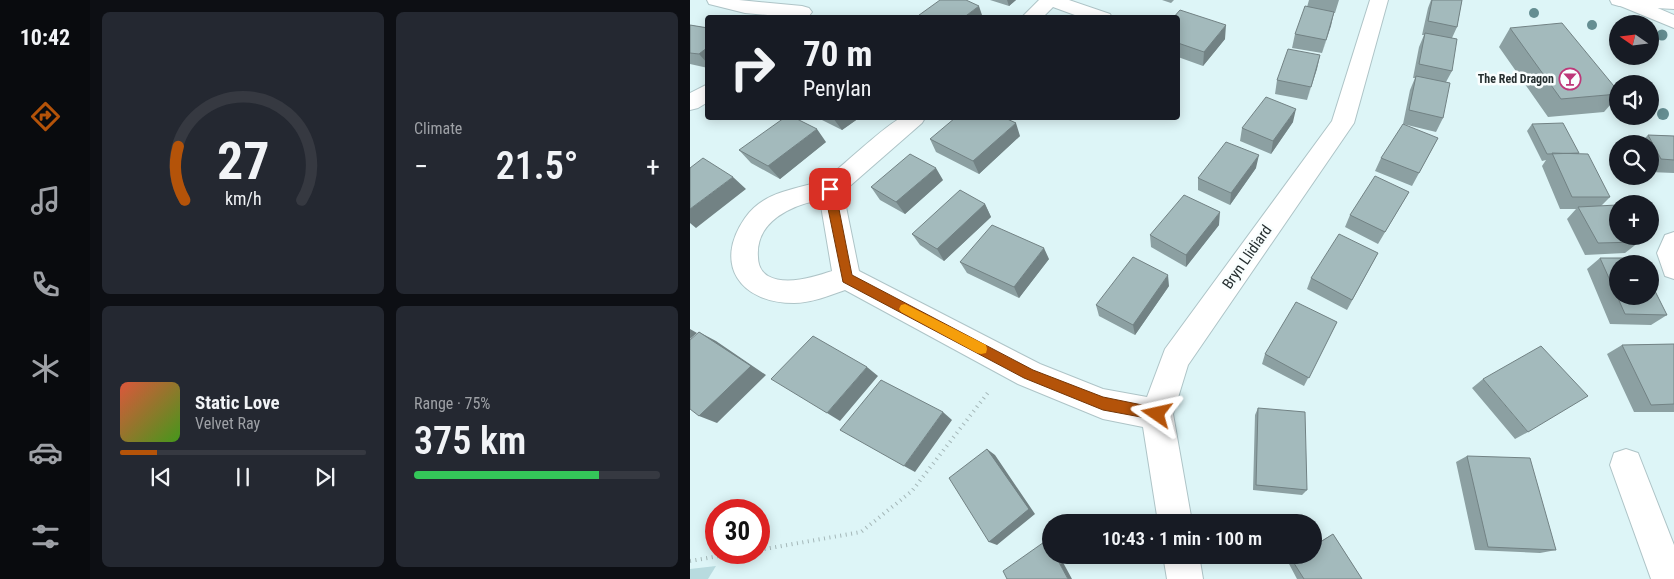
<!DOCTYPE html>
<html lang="en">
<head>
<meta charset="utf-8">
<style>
	body { margin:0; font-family:"Roboto Condensed",sans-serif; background:#242831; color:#f1f3f6; height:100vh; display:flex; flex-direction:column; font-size:19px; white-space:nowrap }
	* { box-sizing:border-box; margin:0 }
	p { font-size:16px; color:#9ea1a6 }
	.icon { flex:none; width:28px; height:28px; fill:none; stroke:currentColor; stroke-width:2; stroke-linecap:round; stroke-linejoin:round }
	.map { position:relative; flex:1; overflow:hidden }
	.drawer { display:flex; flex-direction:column; gap:12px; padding:12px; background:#0d0f14; width:600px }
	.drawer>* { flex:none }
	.top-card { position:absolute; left:15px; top:15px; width:475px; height:105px; border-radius:5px; box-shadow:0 2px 12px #0003; background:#171b24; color:#f1f3f6; overflow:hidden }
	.needle { width:32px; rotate:284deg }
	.tools { position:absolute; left:919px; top:15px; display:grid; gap:10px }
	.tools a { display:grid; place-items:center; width:50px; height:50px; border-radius:50%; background:#171b24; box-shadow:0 2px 12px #0003; font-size:25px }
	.speed { position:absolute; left:15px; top:499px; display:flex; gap:10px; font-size:25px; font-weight:700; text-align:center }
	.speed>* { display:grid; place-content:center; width:65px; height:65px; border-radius:50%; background:#171b24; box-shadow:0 2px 12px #0003; line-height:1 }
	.speed .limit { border:8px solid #d22; background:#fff; color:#111 }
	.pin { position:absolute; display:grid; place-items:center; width:42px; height:42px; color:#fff; margin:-21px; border-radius:10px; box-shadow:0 2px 8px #0006 }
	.me { position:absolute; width:55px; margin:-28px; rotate:281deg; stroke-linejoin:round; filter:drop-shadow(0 0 4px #0008) }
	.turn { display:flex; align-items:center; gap:18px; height:105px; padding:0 15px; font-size:22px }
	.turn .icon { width:65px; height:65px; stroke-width:2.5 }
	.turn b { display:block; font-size:35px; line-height:42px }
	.big { font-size:38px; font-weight:600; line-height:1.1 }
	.drawer .widget { flex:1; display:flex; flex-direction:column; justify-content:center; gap:8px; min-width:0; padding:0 18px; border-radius:8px; background:#242831 }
	.drawer .dial { align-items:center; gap:0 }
	.dial svg { height:130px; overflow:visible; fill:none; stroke:#363941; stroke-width:7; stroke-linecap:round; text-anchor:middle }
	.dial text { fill:#f1f3f6; stroke:none }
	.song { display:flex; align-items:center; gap:15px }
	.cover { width:60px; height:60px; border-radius:8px; background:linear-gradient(135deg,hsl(10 70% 55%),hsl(100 70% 35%)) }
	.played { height:5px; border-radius:2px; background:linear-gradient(90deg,#b45309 15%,#363941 15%) }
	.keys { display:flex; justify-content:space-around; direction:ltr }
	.heat { display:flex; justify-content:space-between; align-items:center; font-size:28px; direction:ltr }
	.charge { height:8px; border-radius:4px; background:linear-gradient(90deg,#34c759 75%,#363941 0) }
	.drawer .tiles { flex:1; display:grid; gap:12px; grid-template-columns:repeat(2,1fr) }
	.trip { position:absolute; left:352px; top:514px; width:280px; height:50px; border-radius:25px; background:#171b24; box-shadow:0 2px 12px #0003; font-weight:600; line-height:50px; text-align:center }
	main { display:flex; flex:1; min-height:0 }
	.menu { display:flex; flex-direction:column; width:90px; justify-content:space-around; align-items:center; background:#090b0e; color:#9ea1a6 }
	.menu .icon { width:35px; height:35px }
	.menu .active { color:#b45309 }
	.menu b { font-size:22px; color:#f1f3f6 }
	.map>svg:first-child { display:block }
</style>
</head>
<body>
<main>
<nav class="menu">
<b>10:42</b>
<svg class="icon active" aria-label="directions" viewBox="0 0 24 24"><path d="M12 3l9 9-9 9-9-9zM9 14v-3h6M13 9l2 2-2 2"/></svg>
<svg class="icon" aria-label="music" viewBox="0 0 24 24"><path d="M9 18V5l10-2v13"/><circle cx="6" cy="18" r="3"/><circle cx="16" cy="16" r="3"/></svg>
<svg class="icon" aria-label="phone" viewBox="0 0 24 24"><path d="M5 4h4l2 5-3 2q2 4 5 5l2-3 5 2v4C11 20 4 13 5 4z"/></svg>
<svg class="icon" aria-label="climate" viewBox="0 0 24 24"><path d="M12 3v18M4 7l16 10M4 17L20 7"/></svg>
<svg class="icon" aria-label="car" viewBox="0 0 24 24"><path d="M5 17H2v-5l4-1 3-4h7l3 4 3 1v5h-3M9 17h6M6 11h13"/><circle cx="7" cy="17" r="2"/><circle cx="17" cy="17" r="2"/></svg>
<svg class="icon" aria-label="filters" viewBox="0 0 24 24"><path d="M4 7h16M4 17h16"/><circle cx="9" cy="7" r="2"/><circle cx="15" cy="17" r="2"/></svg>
</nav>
<section class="drawer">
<div class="tiles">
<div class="widget dial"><svg viewBox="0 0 100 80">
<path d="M14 69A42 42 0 1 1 86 69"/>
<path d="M14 69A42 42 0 0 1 10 36" stroke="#b45309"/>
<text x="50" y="56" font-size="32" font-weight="700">27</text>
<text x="50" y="72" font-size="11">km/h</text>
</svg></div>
<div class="widget"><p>Climate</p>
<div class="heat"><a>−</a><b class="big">21.5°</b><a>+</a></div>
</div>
<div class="widget">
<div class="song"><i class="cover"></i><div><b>Static Love</b><p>Velvet Ray</p></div></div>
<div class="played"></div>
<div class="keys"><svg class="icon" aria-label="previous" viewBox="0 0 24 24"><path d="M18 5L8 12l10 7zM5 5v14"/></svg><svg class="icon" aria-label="pause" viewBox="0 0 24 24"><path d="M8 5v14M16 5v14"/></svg><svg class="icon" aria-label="next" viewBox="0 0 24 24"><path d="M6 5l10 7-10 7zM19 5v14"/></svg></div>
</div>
<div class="widget"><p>Range · 75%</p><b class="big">375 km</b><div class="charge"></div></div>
</div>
</section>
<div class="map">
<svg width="984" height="579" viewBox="0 0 984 579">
	<rect width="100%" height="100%" fill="#ddf5f7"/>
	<path fill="#b8dbdf" d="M26,566L18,579H0V569Z"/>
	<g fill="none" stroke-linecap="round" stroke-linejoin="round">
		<g stroke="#aec4c7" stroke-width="2">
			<path id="street" d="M17,0H49L112,6L119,8L122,12L119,16L113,18L55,13L19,4Z
				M349,0H379L420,14L422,18H393L363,7L352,18H331Z
				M680,0H698L664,123L498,365L483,414L502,522H468L453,427L413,419L328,384L155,290C138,296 121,303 104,303C50,303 23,264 55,218C74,191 104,190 132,181C138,179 145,171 150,167C160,159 203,119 212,118C219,116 228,118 235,118L232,123L153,192L169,271L350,364L413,389L457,397L475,349L642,121ZM130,200L142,271C124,277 96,286 78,276C71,272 68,264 68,257C65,222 101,205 130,200Z
				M926,0H949L984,15V28L928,5Z
				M18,84V102L8,108L0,110V93Z
				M984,232V279L975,276L967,253L975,235Z
				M936,449L948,453L984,545V579H961L920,465L924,453Z
				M473,555H509L513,579H477Z"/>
		</g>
		<g stroke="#aec4c7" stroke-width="2">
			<path id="secondary" d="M920,0H984V9L929,6L922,4Z"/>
		</g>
		<path stroke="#a4b7b8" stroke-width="4" stroke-dasharray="1 4.5" stroke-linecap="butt" d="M69,550L171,532L222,491L300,390
			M0,561L53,552"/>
		<use href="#street" fill="#fff" fill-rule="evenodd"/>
		<use href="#secondary" fill="#fff" fill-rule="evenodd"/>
	</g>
	<g fill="#658e92">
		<circle cx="844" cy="13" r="5"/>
		<circle cx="902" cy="25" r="5"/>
		<circle cx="972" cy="35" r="5.5"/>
		<circle cx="973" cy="114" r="6"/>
	</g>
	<path fill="#8ca0a2" d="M300,0H326L319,6Z
		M472,0H484L481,3Z
		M619,0H649L645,13H644L632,53L602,48L605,34L617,7Z
		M741,0H772L767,27L762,38V71L756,82L753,118L746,132L713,124L720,90L725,78H723L729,47L734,35H732L738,8Z
		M488,18L535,39L513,66L488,57Z
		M0,25L18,28V68L0,64Z
		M820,28L928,91V96L914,112L858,117L809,47Z
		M630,55L617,100L585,94L587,80Z
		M128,118H169L152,130Z
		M603,122L581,154L550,141L552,128Z
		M842,124L889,153L888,154L920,197L911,206L949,242L935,253L895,255L877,219L886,209H870L852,166L856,160L852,161L837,131Z
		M958,135L984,136V173L960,172V144H949Z
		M330,136L289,174L246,152L240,139Z
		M748,138L722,186L685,171L691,158Z
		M136,142L90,179L61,163L49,150Z
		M566,168L540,205L508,190V178Z
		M253,180L215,214L190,200L181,187Z
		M719,192L688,244L655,227L660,215Z
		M295,204L301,217L254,261L230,245L222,234Z
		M529,225L496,267L461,247L460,235Z
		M688,253L657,310L617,289L621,278Z
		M910,258L977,315L961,325L920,324L897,269Z
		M359,259L329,298L277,273L270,262Z
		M479,286L445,335L409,316L406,305Z
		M647,322L614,386L572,364L575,354Z
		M984,344V412H944L917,354L932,345Z
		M793,379L838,432L825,439L782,388Z
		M568,408L617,490L612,495L563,490L565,415Z
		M777,456L866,550L850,553L785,550L766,462Z
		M643,534L672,579H607L598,562L609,555H624V545Z"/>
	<path fill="#728284" d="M317,0H326L319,6Z
		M289,6L293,18H273Z
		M644,12L641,26L632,53L636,40Z
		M536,25L535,39L513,66L514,52Z
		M18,47V64L9,54Z
		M630,55L627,69L617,100L621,87Z
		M606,109L603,122L581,154L583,141Z
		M143,118H169L152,130Z
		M326,123L330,136L289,174L283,161Z
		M127,129L136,142L90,179L78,166Z
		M569,155L566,168L540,205L541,193Z
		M246,168L253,180L215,214L206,202Z
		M43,177L56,189L6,228L0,223V209Z
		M295,204L301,217L254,261L247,249Z
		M530,212L529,225L496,267V255Z
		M354,248L359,259L329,298L324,287Z
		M478,275L479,286L445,335L443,325Z
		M0,329L7,333L0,339Z
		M9,332L26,341L76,375L27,423L9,416Z
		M177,367L188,376L150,421L137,413Z
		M253,412L262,420L225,472L214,466Z
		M297,449L305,455L345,514L307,545L299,542Z
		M357,540L361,542V548Z
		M365,555H369L382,579H378Z"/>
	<path fill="#a3babc" stroke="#728284" d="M250,0H276L289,6L273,18H225Z
		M742,0H772L767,27L738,21Z
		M615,6L644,12L636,40L605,34Z
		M490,10L536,25L514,52L488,43V18H483Z
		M872,23L928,91V94L871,99L820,28Z
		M0,25L18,28V47L9,54L0,53Z
		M735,33L767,39L762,71L729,64Z
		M598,49L630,55L621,87L587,80Z
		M726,76L760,83L753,118L719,110Z
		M576,97L606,109L583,141L552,128Z
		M94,118H105L127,129L78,166L49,150Z
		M265,118H315L326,123L283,161L240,139Z
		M873,123L889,153L857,154L842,124Z
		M713,124L748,138L729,173L691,158Z
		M958,135L984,136V160L971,159Z
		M536,142L569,155L541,193L508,178Z
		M862,153L898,154L920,197H882Z
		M220,154L246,168L206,202L181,187Z
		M13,158L43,177L0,209V168Z
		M685,176L719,192L695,232L660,215Z
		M270,190L295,204L247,249L222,234Z
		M494,195L530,212L496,255L460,235Z
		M927,205L928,236H946L949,242L908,243L888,207Z
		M302,225L354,248L324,287L270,262Z
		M649,234L688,253L662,300L621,278Z
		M443,257L478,275L443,325L406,305Z
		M910,258H949L952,264H928V296H960V281L977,315L935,314Z
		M606,302L647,322L619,378L575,354Z
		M9,332L61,366L9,416L0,409V340Z
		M123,336L177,367L137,413L81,379Z
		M984,344V404L961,405L932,345Z
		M851,346L898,396L838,432L793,379Z
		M191,380L253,412L214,466L150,430Z
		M568,408L615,412L617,490L566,485Z
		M297,449L339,509L299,542L259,478Z
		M777,456L840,458L866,550L798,547Z
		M643,534L672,579H614L602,560L610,555H624V546Z
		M357,540L361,548V555H365L378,579H317L313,571Z"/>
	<path fill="#b45309" stroke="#753606" d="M140,185L145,189L162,275L343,370L413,397L467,408L472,410L473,414L472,419L467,420L413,410L334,378L153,282L134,189Z"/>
	<path fill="#f59e0b" d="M215,304L296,345L297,349L296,353L291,354L287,353L211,312L209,309L211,305Z"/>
	<defs>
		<g id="bar-ring" transform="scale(1.125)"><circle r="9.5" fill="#f9fefe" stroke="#be3779" stroke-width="1.5"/><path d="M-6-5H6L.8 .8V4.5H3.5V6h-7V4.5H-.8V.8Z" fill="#be3779"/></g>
	</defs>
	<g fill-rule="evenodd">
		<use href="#bar-ring" x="880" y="79"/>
	</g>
	<g text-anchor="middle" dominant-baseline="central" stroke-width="5" stroke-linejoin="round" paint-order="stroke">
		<g font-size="12" font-weight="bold" fill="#273031" stroke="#f9fefe" text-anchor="end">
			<text x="864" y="79">The Red Dragon</text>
		</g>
		<g font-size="15" fill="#273031" stroke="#f9fefe">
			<text transform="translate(557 257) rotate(-55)">Bryn Llidiard</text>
		</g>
	</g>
</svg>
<div class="tools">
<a><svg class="needle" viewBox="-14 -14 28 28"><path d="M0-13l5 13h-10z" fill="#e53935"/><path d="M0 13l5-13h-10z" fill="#9ea1a6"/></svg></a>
<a><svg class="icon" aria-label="sound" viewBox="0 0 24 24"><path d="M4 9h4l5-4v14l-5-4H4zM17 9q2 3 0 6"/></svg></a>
<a><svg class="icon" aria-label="search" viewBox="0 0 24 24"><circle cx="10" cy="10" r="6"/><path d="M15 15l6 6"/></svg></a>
<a>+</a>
<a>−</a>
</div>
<div class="speed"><div class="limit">30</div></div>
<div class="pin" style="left:140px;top:189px;background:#d93025"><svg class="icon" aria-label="arrive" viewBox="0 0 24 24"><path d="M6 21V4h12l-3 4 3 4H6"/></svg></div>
<svg class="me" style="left:467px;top:414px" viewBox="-20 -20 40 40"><path d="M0-17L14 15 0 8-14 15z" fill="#b45309" stroke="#fff" stroke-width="4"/></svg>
<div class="trip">10:43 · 1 min · 100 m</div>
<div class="top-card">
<div class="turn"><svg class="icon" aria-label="right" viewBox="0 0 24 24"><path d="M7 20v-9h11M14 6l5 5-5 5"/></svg><div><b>70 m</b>Penylan</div></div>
</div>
</div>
</main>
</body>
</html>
